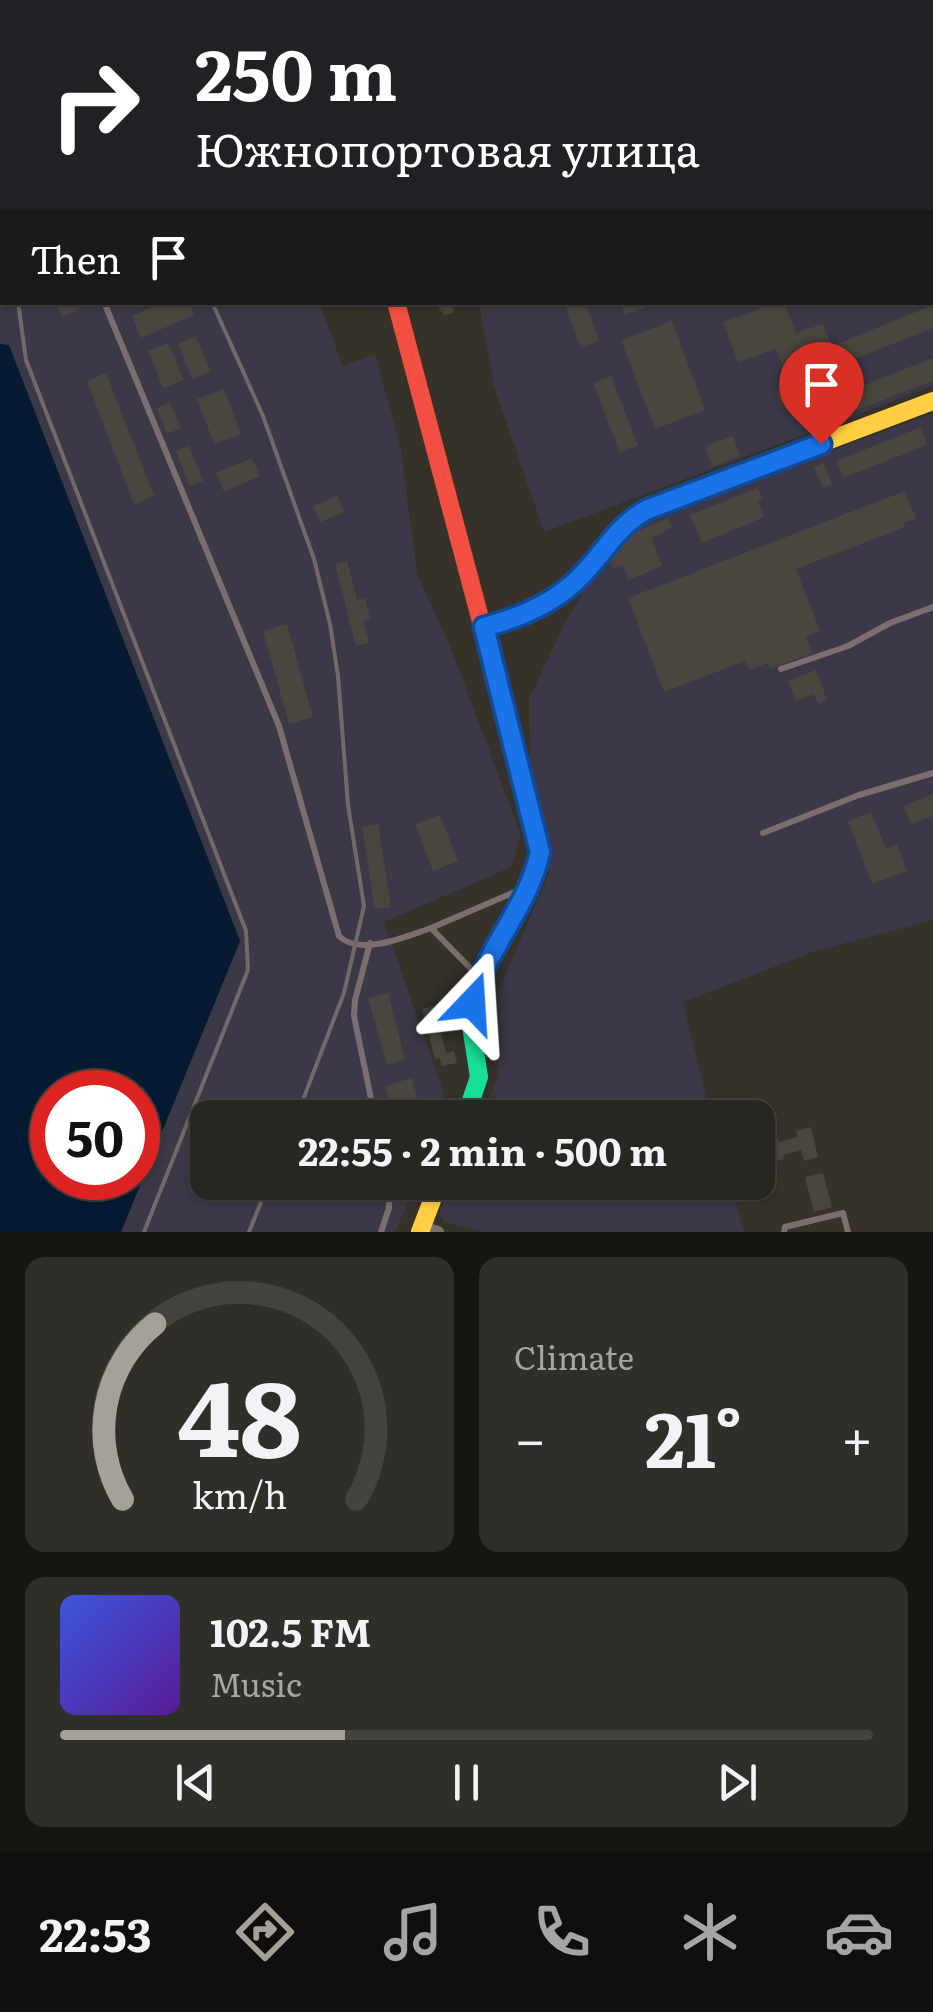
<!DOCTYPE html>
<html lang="en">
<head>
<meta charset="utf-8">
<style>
	body { margin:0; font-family:Literata,serif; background:#302e29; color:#f1f3f6; height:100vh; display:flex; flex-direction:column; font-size:38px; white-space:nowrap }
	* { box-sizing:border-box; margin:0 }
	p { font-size:32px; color:#a5a5a5 }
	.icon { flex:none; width:55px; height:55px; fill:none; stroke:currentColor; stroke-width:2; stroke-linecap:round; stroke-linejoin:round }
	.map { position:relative; height:1232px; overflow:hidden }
	.side { display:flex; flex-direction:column; gap:25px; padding:25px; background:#161512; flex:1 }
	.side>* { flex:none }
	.banner { position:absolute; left:0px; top:0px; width:935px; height:305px; box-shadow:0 2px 8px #0004,0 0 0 2px #44433e; background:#202124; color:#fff; overflow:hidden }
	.speed { position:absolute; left:30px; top:1070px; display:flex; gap:20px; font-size:50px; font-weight:700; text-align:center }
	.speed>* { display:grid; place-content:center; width:130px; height:130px; border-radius:50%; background:#282620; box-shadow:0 2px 8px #0004,0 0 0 2px #44433e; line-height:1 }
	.speed .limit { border:15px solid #d22; background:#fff; color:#111 }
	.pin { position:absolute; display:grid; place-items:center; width:85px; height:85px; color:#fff; margin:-102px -42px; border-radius:50% 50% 50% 0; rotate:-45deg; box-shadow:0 0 10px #0007 }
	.pin .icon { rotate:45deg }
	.me { position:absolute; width:110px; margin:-55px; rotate:20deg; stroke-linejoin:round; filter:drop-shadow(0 0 8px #0008) }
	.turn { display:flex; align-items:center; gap:35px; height:210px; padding:0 30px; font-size:45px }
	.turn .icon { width:130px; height:130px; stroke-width:2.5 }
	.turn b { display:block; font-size:70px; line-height:85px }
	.then { display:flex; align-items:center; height:95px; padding:0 30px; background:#0003; gap:20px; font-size:38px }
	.big { font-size:75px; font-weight:700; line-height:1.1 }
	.side .card { flex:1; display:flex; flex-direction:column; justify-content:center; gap:15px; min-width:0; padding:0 35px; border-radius:20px; background:#302e29 }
	.side .dial { align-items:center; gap:0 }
	.dial svg { height:260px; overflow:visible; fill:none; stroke:#44433e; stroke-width:7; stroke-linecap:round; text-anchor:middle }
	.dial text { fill:#f1f3f6; stroke:none }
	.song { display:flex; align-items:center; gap:30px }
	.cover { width:120px; height:120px; border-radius:15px; background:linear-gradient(135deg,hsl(230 70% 55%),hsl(270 70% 35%)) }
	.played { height:10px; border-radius:5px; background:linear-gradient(90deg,#a6a198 35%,#44433e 35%) }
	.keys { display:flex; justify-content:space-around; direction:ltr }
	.heat { display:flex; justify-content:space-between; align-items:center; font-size:55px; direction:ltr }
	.side .tiles { flex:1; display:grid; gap:25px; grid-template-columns:1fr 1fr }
	.card:last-child { grid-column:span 2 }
	.trip { position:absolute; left:190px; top:1100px; width:585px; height:100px; border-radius:20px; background:#282620; box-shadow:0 2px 8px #0004,0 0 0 2px #44433e; font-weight:700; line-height:100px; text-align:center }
	.tabs { display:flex; height:160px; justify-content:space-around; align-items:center; background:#100f0d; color:#a5a5a5 }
	.tabs .icon { width:70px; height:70px }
	.tabs .selected { color:#a6a198 }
	.tabs b { font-size:45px; color:#f1f3f6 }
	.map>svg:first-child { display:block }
</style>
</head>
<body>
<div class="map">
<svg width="933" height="1232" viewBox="0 0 933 1232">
	<rect width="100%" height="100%" fill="#36322a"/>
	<path fill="#3c3847" d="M0,0H254L2,2V302L319,303L343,366L375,354L401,449L417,574L452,651L521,835L511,867L384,922L447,1103L443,1117L208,1118V1182L416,1183L395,1232H121L240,941L9,346L0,344Z
		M435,0H819L822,2H436Z
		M933,114V386L544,532L494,386L479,303L932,302Z
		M933,413V920L815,951L683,1002L711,1117L481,1118L498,1076V992L550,871L530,759L529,699L567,619L597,569L628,526Z
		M453,1182L730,1183L744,1232H484L444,1222L439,1213Z"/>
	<path fill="#071a33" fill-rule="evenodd" d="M0,344L9,345L240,941L121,1232H0ZM52,1092H138V1178H52Z"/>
	<path fill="#4a463f" d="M56,302H77L80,310L62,317Z
		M164,302H189L194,315L141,338L132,316Z
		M441,302H453V313L445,315L439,309Z
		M564,302H585L599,341L581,348Z
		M620,302H657V303L625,315Z
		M758,302H784L796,333L823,324L832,346L933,305V328L839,365L843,375L814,386L811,375L802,378L808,394L781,405L776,392L790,386L776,349L738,362L723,322L760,309Z
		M672,321L705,410L655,429L621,340Z
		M196,336L211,372L192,379L178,344Z
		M168,343L184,380L163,388L148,351Z
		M933,358V381L852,412L844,393Z
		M106,373L154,496L134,504L87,381Z
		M611,376L638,446L620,452L593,383Z
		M224,389L241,434L214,444L197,399Z
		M170,402L181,428L167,434L157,408Z
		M921,427L927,445L843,478L836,461Z
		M733,436L740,456L712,467L705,446Z
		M189,446L203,481L189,486L176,451Z
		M252,458L260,476L224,492L216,473Z
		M824,463L832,484L823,488L814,467Z
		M758,488L763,500L758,502L764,517L702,543L690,515Z
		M905,491L916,519L903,523L905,527L796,569L820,631L806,637L812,653L770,669L768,663L749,670L745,661L664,692L628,598Z
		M338,496L344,512L320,522L313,506Z
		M668,518L672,527L652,538L662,566L628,580L623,565L613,568L607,556L621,551L619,546L626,536Z
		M347,561L357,600L365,598L370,619L363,620L369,643L356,646L335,564Z
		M287,624L313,717L289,724L263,631Z
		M816,670L827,700L818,704L814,694L796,701L788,681Z
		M933,794V816L911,824L904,806Z
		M871,812L886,849L897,844L907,871L872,884L848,821Z
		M440,815L458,861L433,871L415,824Z
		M378,824L391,907L375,909L362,827Z
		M388,993L405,1059L387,1065L368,998Z
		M434,1006L446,1053L454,1051L457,1063L442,1066L439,1058L435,1059L422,1009Z
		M412,1078L422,1118H394L385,1086Z
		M811,1127L818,1157L804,1161L801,1150L783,1155L784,1159L758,1166V1141L778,1137L779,1142L798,1137L796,1131Z
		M823,1173L832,1207L814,1212L805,1177Z"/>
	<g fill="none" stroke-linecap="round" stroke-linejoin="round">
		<path stroke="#7c6d6f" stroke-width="6" d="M912,0L913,2
			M873,2L876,0
			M0,150L2,151
			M104,302L279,726L339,936C360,957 407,936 431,928L478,976
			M781,669L848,646L890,623L933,607
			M763,833L859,795L933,773
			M431,928L517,891
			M370,943L355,1000L354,1016L375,1118
			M381,1232L389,1208L390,1182
			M784,1232L785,1227L843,1213L848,1232"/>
		<path stroke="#7c6d6f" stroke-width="12" d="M422,1227L438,1232"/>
		<path stroke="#16e098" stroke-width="18" d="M318,0L319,2
			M932,96L933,97
			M465,1118L479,1077L471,1026L479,977L529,883L540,852L509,727"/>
		<path stroke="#ffcf43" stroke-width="18" d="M837,0L840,2
			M485,627C520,617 555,603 581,576C604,553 620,527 647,509L933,401
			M420,1232L439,1182"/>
		<path stroke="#f24e42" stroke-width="18" d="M396,302L509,727"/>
		<path stroke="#726966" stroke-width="4" d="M73,2L75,0
			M184,2L185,0
			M0,113L2,110
			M18,302L26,360L246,931L248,970L144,1232
			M212,302L263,416L314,559L330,624L338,676L348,805L364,906L344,993L296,1118
			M249,1232L269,1182"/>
	</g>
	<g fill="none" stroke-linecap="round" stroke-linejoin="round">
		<g stroke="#114b97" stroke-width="25">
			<path id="route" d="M472,1003C485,949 529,906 540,852L484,627C519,618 556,602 581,576C606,551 615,528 646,510L821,444"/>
		</g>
		<use href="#route" stroke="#1a73e8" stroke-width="18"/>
	</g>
</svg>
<div class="speed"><div class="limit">50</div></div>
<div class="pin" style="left:821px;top:444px;background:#d93025"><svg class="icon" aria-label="arrive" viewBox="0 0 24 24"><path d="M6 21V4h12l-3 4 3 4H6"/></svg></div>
<svg class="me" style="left:472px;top:1003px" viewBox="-20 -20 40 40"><path d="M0-17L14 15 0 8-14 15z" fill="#1a73e8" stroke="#fff" stroke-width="4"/></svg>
<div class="trip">22:55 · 2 min · 500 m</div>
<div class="banner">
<div class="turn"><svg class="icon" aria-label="right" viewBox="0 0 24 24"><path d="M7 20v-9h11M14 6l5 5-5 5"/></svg><div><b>250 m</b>Южнопортовая улица</div></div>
<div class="then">Then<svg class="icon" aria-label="arrive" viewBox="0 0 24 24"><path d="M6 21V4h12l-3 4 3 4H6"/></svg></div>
</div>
</div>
<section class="side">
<div class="tiles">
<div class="card dial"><svg viewBox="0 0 100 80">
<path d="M14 69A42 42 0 1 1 86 69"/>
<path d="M14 69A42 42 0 0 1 24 15" stroke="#a6a198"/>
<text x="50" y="56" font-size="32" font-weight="700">48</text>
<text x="50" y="72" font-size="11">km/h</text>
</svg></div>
<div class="card"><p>Climate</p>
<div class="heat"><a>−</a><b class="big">21°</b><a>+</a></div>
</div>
<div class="card">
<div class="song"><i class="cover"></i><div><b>102.5 FM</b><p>Music</p></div></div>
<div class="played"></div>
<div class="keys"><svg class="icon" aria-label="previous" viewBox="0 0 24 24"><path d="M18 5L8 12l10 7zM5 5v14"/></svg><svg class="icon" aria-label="pause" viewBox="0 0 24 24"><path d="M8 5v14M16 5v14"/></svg><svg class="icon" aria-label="next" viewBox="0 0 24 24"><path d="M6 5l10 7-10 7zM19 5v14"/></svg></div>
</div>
</div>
</section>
<nav class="tabs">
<b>22:53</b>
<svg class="icon selected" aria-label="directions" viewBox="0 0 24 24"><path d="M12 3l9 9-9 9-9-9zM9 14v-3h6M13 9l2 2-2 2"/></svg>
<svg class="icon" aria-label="music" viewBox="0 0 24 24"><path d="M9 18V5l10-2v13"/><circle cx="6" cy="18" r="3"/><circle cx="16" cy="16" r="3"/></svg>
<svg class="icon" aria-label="phone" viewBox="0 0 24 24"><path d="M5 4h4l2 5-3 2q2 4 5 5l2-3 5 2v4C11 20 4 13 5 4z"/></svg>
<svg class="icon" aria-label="climate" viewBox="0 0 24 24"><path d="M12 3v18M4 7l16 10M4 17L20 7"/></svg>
<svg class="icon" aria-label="car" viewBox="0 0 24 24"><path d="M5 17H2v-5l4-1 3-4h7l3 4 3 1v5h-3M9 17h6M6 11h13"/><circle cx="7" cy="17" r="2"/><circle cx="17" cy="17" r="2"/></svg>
</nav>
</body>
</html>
